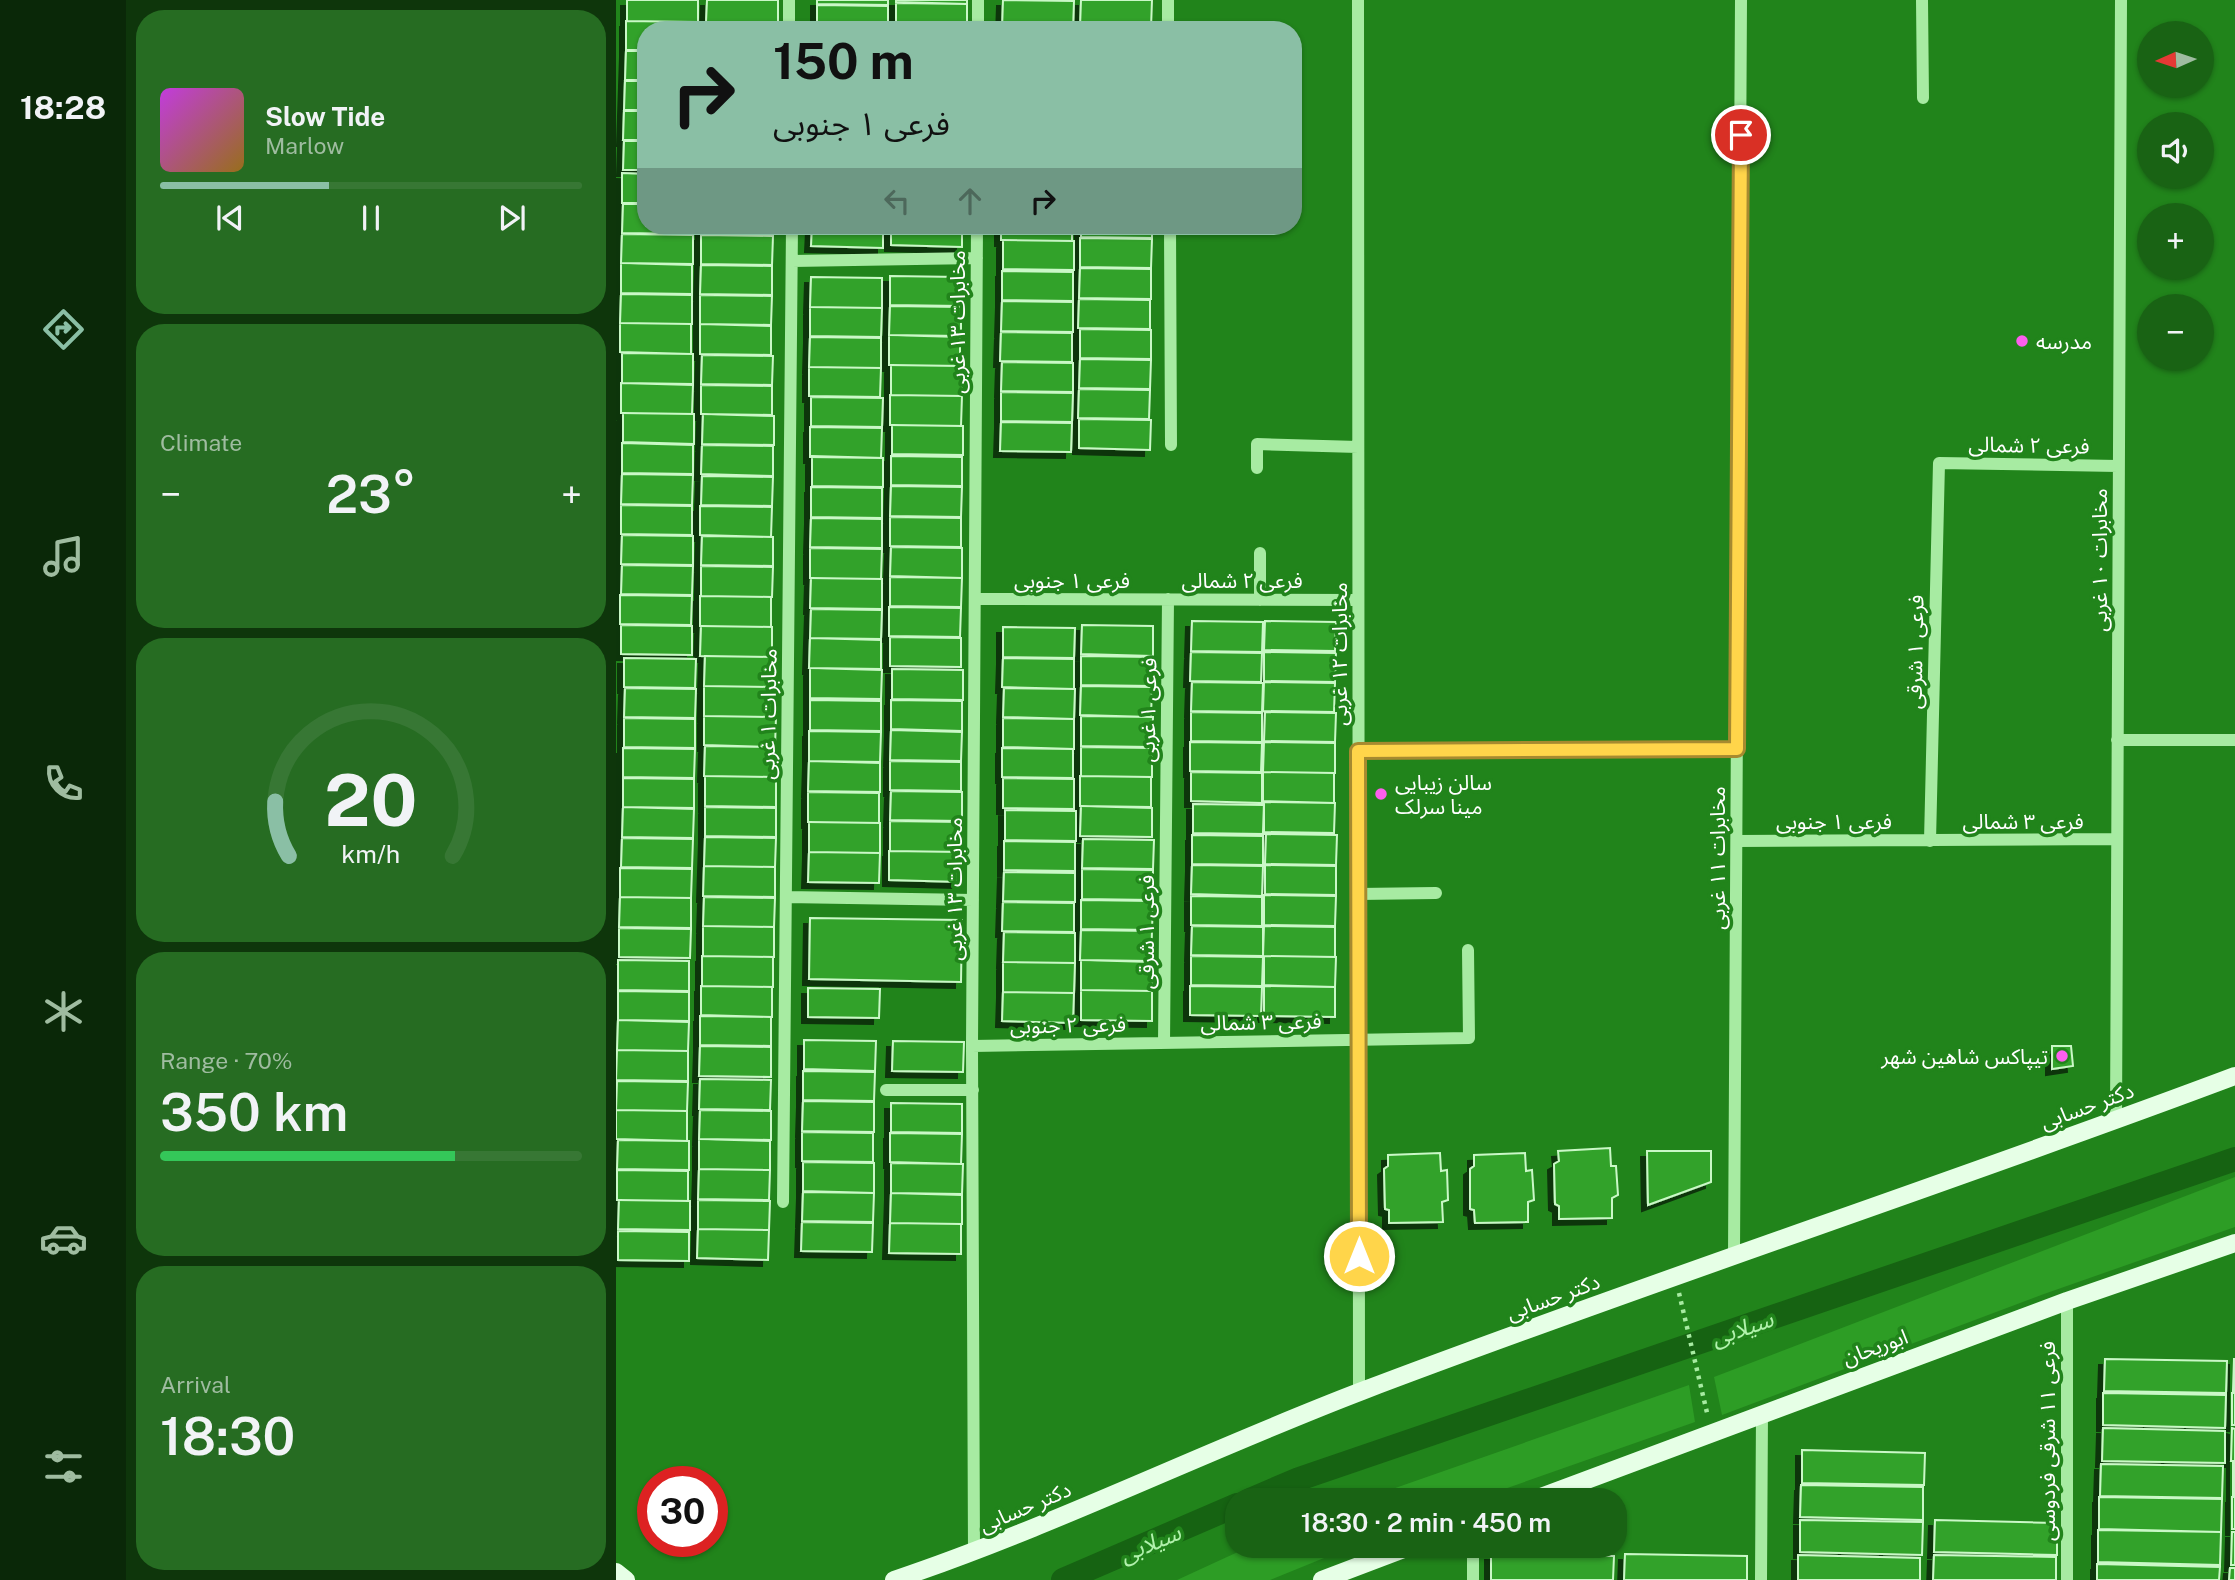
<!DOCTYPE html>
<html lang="en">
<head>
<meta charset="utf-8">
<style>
	body { margin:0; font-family:"Public Sans","Noto Sans Arabic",sans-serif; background:#266c22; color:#f1f3f6; height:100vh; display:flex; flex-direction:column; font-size:26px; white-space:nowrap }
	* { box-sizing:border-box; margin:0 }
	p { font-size:23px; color:#9fbca0 }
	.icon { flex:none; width:38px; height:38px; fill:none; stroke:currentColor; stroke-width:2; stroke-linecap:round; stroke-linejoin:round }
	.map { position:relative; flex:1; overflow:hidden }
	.drawer { display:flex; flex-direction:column; gap:10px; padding:10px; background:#0e360b; width:490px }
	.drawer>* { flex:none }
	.hud { position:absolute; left:21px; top:21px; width:665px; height:214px; border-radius:28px; box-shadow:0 2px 5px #0004; background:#8abfa5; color:#111; overflow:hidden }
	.needle { width:46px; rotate:267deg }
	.buttons { position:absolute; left:1521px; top:21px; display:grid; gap:14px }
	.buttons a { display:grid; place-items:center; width:77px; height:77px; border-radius:50%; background:#196314; box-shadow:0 2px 5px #0004; font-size:35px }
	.speed { position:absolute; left:21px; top:1466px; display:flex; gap:14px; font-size:35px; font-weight:700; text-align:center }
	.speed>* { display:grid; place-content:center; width:91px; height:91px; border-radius:50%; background:#196314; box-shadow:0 2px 5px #0004; line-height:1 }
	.speed .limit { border:10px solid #d22; background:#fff; color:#111 }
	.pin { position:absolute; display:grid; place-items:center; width:60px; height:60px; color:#fff; margin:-30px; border:4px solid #fff; border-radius:50%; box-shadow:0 2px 7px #0007 }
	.me { position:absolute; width:77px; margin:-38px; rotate:0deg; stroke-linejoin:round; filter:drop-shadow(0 0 5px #0008) }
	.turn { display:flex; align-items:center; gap:24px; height:147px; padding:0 21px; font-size:32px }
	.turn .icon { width:91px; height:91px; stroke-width:2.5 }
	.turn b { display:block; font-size:49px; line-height:60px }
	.lanes { display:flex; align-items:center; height:66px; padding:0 21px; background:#0003; justify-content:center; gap:35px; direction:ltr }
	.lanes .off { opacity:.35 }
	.big { font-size:52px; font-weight:600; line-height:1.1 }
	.drawer .card { flex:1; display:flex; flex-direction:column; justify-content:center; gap:10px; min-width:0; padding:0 24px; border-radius:28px; background:#266c22 }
	.drawer .dial { align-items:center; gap:0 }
	.dial svg { height:182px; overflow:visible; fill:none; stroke:#377734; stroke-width:7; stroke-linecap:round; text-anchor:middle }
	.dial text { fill:#f1f3f6; stroke:none }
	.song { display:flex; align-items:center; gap:21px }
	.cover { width:84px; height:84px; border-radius:10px; background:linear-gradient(135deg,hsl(290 70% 55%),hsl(40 70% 35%)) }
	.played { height:7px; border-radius:4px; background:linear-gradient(90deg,#8abfa5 40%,#377734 40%) }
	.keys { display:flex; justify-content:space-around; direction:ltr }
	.heat { display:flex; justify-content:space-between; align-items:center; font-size:38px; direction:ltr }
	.charge { height:10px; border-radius:5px; background:linear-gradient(90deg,#34c759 70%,#377734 0) }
	.trip { position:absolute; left:609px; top:1488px; width:402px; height:70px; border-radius:28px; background:#196314; box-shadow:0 2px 5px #0004; font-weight:600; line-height:70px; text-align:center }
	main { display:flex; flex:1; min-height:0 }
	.tab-bar { display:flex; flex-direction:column; width:126px; justify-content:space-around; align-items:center; background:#0a2808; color:#9fbca0 }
	.tab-bar .icon { width:49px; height:49px }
	.tab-bar .on { color:#8abfa5 }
	.tab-bar b { font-size:32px; color:#f1f3f6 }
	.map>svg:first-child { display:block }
</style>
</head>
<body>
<main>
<nav class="tab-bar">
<b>18:28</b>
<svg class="icon on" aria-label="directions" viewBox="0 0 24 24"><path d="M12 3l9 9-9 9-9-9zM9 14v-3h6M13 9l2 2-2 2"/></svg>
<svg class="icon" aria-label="music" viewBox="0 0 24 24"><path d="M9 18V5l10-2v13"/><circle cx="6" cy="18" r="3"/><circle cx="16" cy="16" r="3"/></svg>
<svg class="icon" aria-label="phone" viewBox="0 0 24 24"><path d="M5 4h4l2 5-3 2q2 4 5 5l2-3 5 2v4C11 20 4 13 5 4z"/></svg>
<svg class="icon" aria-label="climate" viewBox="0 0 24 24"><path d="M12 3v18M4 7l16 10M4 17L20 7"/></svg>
<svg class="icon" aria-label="car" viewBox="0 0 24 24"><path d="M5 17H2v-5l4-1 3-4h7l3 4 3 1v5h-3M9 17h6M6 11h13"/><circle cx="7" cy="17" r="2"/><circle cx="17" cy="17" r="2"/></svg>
<svg class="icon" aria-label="filters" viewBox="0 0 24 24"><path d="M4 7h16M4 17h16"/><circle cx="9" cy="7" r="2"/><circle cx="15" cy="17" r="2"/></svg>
</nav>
<section class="drawer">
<div class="card">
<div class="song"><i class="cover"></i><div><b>Slow Tide</b><p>Marlow</p></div></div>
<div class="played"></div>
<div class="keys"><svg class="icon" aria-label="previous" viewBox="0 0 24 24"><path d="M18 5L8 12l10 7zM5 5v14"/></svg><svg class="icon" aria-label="pause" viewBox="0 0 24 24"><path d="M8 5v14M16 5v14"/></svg><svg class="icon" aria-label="next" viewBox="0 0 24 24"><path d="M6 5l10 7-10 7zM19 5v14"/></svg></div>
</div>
<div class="card"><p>Climate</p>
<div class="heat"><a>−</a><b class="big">23°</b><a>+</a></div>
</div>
<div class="card dial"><svg viewBox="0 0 100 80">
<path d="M14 69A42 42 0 1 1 86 69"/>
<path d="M14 69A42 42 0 0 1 8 45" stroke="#8abfa5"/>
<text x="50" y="56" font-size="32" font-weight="700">20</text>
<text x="50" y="72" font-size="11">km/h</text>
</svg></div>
<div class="card"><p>Range · 70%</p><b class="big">350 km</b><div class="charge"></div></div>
<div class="card"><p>Arrival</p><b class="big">18:30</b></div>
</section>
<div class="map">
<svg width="1619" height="1580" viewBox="0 0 1619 1580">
	<defs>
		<filter id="shadow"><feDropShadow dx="-6" dy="6" stdDeviation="0" flood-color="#0009"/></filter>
	</defs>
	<rect width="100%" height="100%" fill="#21841b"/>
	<path fill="#2d9d25" d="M1619,1177V1227L1428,1294L1106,1415L1098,1377Z
		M1073,1385L1079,1422L857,1500H745Z
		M637,1545H740L654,1580H561Z"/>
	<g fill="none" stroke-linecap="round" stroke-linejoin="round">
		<path stroke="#166312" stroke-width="24" d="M634,1500L683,1479L1619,1159
			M447,1580L621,1505"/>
	</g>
	<path fill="#32a22a" stroke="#caf8c7" stroke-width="2" filter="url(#shadow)" d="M11,0H82V22L11,21Z
		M91,0H162V23L90,22Z
		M201,0H272V5L201,4Z
		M280,0H351V4L280,2Z
		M387,0L458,1L457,30L386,29Z
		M465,0H536L535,28L464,27Z
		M280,3L351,4V30H280Z
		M201,5L272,6V30H201Z
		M10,21L82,22V30H30V50H10Z
		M90,22L162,23L161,30H90Z
		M464,28L535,29V30H464Z
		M10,51H30V80H9Z
		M9,81H30V110H8Z
		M8,111H30V140H7Z
		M8,141H30V170H7Z
		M6,173L30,174V203H6Z
		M7,204H30V226H77V234L6,233Z
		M86,226H157V236L86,234Z
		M196,226H267V248L195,246Z
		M275,226H346V247L275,245Z
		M385,226H456V241L385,240Z
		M465,226H536V238L465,237Z
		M6,234L77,235V264L5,263Z
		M85,235L157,236L156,265L85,264Z
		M464,238L536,239L535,268L464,267Z
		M387,240L458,241V270L387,269Z
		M5,263L76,265V294L5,293Z
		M85,265L156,266V295L84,294Z
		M464,268L535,269V299L463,298Z
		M386,271L457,272V301L386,300Z
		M274,276L345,277V306L274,305Z
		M195,277L266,278V308L194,307Z
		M5,294L76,295V324L4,323Z
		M84,295L156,296L155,325L84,324Z
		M463,299L534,300V329L462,328Z
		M386,301L457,302V332L385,331Z
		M274,306L345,307V336L273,335Z
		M194,307L266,308L265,337L194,336Z
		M4,323L75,324V354L4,352Z
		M84,324L155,326V355L84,354Z
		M464,329L535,330V359L464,358Z
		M385,332L456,333V362L384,361Z
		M273,335L344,337V366L273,365Z
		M194,337L265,338V368L193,367Z
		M6,353L77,354V384L6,383Z
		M86,355L157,356L156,385L85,384Z
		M464,359L535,360L534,389L463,388Z
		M386,362L457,363V392L385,391Z
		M275,365L346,366V396L275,395Z
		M193,367L265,368L264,397L193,396Z
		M5,383L77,385L76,414L5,413Z
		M85,385L156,386V415L85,414Z
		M463,389L534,390L533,419L462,418Z
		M385,392L457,393L456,422L385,421Z
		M274,395L346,396L345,426L274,425Z
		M195,397L267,398L266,427L195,426Z
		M7,413L78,414V444L7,442Z
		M87,414L158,416V445L86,444Z
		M463,419L535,420L534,450L463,448Z
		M385,422L456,423L455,452L384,451Z
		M276,425L347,426V455L276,454Z
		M194,427L266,428L265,458L194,457Z
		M6,443L77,445V474L6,473Z
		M86,445L157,446V476L85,474Z
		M196,456L267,458V487L196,486Z
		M275,456L346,457V486L275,485Z
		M6,474L77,475L76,505L5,504Z
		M86,476L157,477L156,506L85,505Z
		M275,486L346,487L345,517L274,516Z
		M195,487L266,488V518L195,517Z
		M5,505L76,506V535L5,534Z
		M84,506L156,507L155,537L84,535Z
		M274,517L345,518V547L274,546Z
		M195,518L266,519V548L194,547Z
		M6,535L77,536V565L5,564Z
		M86,536L157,537V566L85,565Z
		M275,547L346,548V578L274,576Z
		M194,548L266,549L265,579L194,578Z
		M6,565L77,566L76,595L5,594Z
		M85,566L157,567L156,597L85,596Z
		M274,577L346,578L345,607L274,606Z
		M195,578L266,579V609L194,608Z
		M4,595L76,596L75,625L4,624Z
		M84,596L155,597V627L84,626Z
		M273,607L345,608L344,637L273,636Z
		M195,609L266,610L265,639L194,638Z
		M576,621L647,622L646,652L575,651Z
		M649,621L720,622L719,651L648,650Z
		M5,625L76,626V655L5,654Z
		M466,625L537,626V656L465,654Z
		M85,626L156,627V657L84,656Z
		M387,627L459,628L458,658L387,657Z
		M274,637L345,638V667L274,666Z
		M194,638L265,640V669L193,668Z
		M575,652L646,653L645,682L574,681Z
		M648,652L720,653L719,682L648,681Z
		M89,656L160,657V687L88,686Z
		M465,656L536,657V686L465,685Z
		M8,658L80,659L79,688L8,687Z
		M387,658L458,659V689L386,687Z
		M194,668L266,670L265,699L194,698Z
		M276,669L347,670V700L276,699Z
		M576,682L647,683L646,712L575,711Z
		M648,682L719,683L718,712L647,711Z
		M88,686L159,687V717L88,716Z
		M465,686L536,687L535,717L464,715Z
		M9,688L80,689L79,718L8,717Z
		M388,688L459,689L458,719L387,717Z
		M194,700L265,701V731L194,730Z
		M275,700L346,701V731L275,729Z
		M575,712L646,713V742L575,741Z
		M649,712L720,713L719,742L648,741Z
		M88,716L160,717L159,747L88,745Z
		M465,716L537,717L536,747L465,746Z
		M8,718L79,719V748L8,747Z
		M387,718L458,719V749L387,747Z
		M275,730L346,732L345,761L274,760Z
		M193,731L265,732L264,762L193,761Z
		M574,742L646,743L645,772L574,771Z
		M648,742L719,743V773L647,772Z
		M89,746L160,747V777L88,776Z
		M465,747L536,748V777L465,776Z
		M7,748L79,749L78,778L7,777Z
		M386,748L457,749V778L386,777Z
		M193,761L264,763V792L192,791Z
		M274,761L345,762V791L274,790Z
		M575,772L646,773V803L575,801Z
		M647,772L718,773V803L647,801Z
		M89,776L160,777V807L89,806Z
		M464,776L535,777V807L464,806Z
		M7,778L78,779V808L7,807Z
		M387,778L458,779V809L387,808Z
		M275,791L346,792V821L274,820Z
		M192,792L263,793V823L192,822Z
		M648,802L719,803L718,833L647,832Z
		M577,804L648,805V834L577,833Z
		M465,806L536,808V837L464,836Z
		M7,807L78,809L77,838L6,837Z
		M89,807L160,808V837L89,836Z
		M389,810L460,811V841L389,840Z
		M274,821L346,822L345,852L274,851Z
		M193,822L264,823V853L193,852Z
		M650,834L721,835L720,865L649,864Z
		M576,835L647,836V865L576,864Z
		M89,837L160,838L159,867L88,866Z
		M6,838L77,839L76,868L5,867Z
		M467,839L538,840L537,869L466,868Z
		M388,841L459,842V871L388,870Z
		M273,851L345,852L344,882L273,880Z
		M193,852L264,853L263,883L192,882Z
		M576,865L647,866L646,896L575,894Z
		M649,865L720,866V895L649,894Z
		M88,866L159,867V897L87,896Z
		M4,868L76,869L75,898L4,897Z
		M466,869L537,870V900L466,899Z
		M388,872L459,873V902L387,901Z
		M648,895L720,896L719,926L648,925Z
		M575,896L646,897V926L575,925Z
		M4,897L75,898V928L3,927Z
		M88,897L159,898L158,927L87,926Z
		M465,900L537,901L536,930L465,929Z
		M387,902L458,903V932L386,931Z
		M194,918L346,920L345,982L193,979Z
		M87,926L158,927V957L87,956Z
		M576,926L647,927V956L575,955Z
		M648,926L719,927V957L647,956Z
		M3,928L75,929L74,958L3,957Z
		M465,930L536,931L535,961L464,960Z
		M388,932L459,933V963L387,962Z
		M86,956L157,957V987L86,986Z
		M575,956L647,957L646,986L575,985Z
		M648,956L720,957L719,987L648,985Z
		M2,960L73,961V991L2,990Z
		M465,960L537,962L536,991L465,990Z
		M387,962L459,963L458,993L387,992Z
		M85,986L156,987V1017L85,1015Z
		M574,986L646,987L645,1016L574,1015Z
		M648,986L719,987V1017L648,1016Z
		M192,988L264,989L263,1018L192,1017Z
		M465,990L536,991V1021L465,1020Z
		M2,991L73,992V1021L2,1020Z
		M387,992L458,993L457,1023L386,1021Z
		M84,1016L155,1017V1046L84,1045Z
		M2,1020L73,1022L72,1051L1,1050Z
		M188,1040L260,1041L259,1071L188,1069Z
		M277,1041L348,1042L347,1072L276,1071Z
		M84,1046L155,1047V1077L83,1076Z
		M1436,1046H1455L1457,1066L1436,1069Z
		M1,1050L72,1051V1081L0,1080Z
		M187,1071L259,1072L258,1101L187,1100Z
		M84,1079L155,1080L154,1110L83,1109Z
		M1,1081L72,1082L71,1111L0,1110Z
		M187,1101L258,1102V1132L186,1131Z
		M275,1103L346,1104V1133L275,1132Z
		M0,1110L71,1111V1141L0,1139Z
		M84,1110L155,1111V1140L83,1139Z
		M186,1132L257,1133V1162L186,1161Z
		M274,1133L346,1134L345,1164L274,1162Z
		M83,1139L154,1141V1170L83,1169Z
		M2,1140L73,1141V1170L1,1169Z
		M994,1148L995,1166H1000L1002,1195L996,1198V1218L943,1219V1206L939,1204L938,1164L943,1161L942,1151Z
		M1031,1151H1095V1182L1032,1205Z
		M824,1153L825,1171L831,1170L832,1200L826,1202L827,1222L773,1223V1210L769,1209L768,1169L772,1166V1155Z
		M909,1153L910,1171L916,1170L918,1200L912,1202V1222L859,1223L858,1210L854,1209V1169L858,1166V1155Z
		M187,1162L258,1163V1193L187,1191Z
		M275,1163L347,1164L346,1194L275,1193Z
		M83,1169L154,1170L153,1200L82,1199Z
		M1,1170L72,1171V1201L1,1200Z
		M187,1192L258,1193L257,1222L186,1221Z
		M275,1193L346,1195V1224L274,1223Z
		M3,1200L74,1201V1230L2,1229Z
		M82,1200L154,1201L153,1230L82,1229Z
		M186,1222L257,1223L256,1252L185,1251Z
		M274,1223L345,1224V1254L273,1253Z
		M82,1229L153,1230L152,1260L81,1258Z
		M2,1231L73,1232V1261L2,1260Z
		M1489,1359L1611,1361L1610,1393L1488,1391Z
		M1618,1359H1619V1391H1617Z
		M1487,1393L1610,1395L1609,1428L1487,1425Z
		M1616,1393H1619V1425H1616Z
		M1487,1428L1609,1431V1463L1486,1461Z
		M1616,1428L1619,1429V1461H1615Z
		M1186,1450L1309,1453L1308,1485L1186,1483Z
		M1617,1463H1619V1495H1617Z
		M1485,1464L1607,1466L1606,1498L1484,1496Z
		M1185,1485L1307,1487V1520L1184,1517Z
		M1483,1497L1606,1499L1605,1532L1483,1529Z
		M1616,1497H1619V1529H1616Z
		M1184,1520L1307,1522L1306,1555L1184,1552Z
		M1319,1520L1441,1523V1555L1318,1552Z
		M1482,1530L1605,1532L1604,1565L1482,1562Z
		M1616,1532H1619V1565H1615Z
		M875,1554L998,1556L997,1580H875Z
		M1009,1554L1131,1556V1580H1008Z
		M1182,1555L1304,1558V1580H1182Z
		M1318,1555L1440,1557V1580H1317Z
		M1481,1564L1604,1567L1603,1580H1481Z
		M1614,1568H1619V1580H1613Z"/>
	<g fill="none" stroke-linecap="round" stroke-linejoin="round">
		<path stroke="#a7eba2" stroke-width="4.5" stroke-dasharray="3.5 5" stroke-linecap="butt" d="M1063,1293L1092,1417"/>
		<path stroke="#a7eba2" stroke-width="12" d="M173,0V30
			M552,0V30
			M742,0L743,1392
			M1306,0L1307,98
			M362,30V0
			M554,226L555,445
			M176,261L361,258
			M641,468V444L742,447
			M644,553V600
			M359,599L742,600
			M1501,740H1619
			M742,751L1121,749
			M1121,841L1500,839
			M1314,841L1323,463L1502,466
			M742,894L820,893
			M170,897L357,900
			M548,1043L552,599
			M356,1046L853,1038L852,950
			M270,1090H357
			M1500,1121L1505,0
			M167,1202L176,226
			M1118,1254L1125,0
			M358,1553L356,1046L361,226
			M857,1580V1545
			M1145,1580L1146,1413
			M1451,1580V1301"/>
		<path stroke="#e6ffe6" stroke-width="18" d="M917,1500L1451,1301L1619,1243
			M0,1572L10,1580
			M278,1580C438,1526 589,1451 746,1391C1035,1281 1329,1185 1619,1076
			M706,1580L798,1545"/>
	</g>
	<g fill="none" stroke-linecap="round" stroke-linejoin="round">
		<g stroke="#a68a30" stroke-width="18">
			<path id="route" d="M743,1256L742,751L1121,749L1125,135"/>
		</g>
		<use href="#route" stroke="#ffd54a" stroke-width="12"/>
	</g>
	<g fill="#fc5fed" stroke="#21841b" stroke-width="2.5">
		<circle cx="1406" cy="341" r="7"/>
		<circle cx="765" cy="794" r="7"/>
		<circle cx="1446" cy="1056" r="7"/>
	</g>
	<g text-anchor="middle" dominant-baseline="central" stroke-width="7" stroke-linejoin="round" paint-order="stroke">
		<g font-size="21" fill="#fff" stroke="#21841b">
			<text transform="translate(341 322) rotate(-90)">مخابرات ۱۳ غربی</text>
			<text transform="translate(1413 445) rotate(1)">فرعی ۲ شمالی</text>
			<text transform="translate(1483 560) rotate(-90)">مخابرات ۱۰ غربی</text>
			<text x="456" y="580">فرعی ۱ جنوبی</text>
			<text x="626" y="580">فرعی ۲ شمالی</text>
			<text transform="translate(1299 652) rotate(-89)">فرعی ۱ شرقی</text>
			<text transform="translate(723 654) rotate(-90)">مخابرات ۱۲ غربی</text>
			<text transform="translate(532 710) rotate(-89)">فرعی ۱ غربی</text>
			<text transform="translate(152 714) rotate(-89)">مخابرات ۱ غربی</text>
			<text x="1218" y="821">فرعی ۱ جنوبی</text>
			<text x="1407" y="821">فرعی ۳ شمالی</text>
			<text transform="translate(1101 858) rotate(-90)">مخابرات ۱۱ غربی</text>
			<text transform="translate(338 889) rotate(-90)">مخابرات ۱۳ غربی</text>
			<text transform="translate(530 932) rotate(-90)">فرعی ۱ شرقی</text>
			<text transform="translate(645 1022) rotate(-1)">فرعی ۳ شمالی</text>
			<text transform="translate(452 1025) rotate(-1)">فرعی ۲ جنوبی</text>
			<text transform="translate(1471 1106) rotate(-20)">دکتر حسابی</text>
			<text transform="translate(937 1297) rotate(-20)">دکتر حسابی</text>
			<text transform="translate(1259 1347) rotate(-20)">ابوریحان</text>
			<text transform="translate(1431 1441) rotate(-90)">فرعی ۱۱ شرقی فردوسی</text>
			<text transform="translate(409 1507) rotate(-23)">دکتر حسابی</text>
		</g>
		<g font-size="21" fill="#fff" stroke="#21841b" text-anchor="start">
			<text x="1420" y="341">مدرسه</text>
			<text x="779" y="782">سالن زیبایی<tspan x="779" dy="24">مینا سرلک</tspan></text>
			<text x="1432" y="1056" text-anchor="end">تیپاکس شاهین شهر</text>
		</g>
		<g font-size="23" font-style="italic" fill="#b2f2ad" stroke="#21841b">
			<text transform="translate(1126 1328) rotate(-19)">سیلابی</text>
			<text transform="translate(534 1543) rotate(-23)">سیلابی</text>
		</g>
	</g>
</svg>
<div class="buttons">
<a><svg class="needle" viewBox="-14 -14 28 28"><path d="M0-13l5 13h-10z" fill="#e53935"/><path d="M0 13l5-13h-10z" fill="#9fbca0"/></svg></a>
<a><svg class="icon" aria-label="sound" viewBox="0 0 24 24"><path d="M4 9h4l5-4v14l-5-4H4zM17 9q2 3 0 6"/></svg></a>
<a>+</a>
<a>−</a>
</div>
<div class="speed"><div class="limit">30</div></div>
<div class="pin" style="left:1125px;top:135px;background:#d93025"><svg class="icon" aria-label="arrive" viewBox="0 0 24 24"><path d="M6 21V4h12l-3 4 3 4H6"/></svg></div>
<svg class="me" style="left:743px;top:1256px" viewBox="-20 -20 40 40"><circle r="17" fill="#ffd54a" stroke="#fff" stroke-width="3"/><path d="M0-11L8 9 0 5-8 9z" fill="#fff"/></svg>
<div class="trip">18:30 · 2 min · 450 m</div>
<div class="hud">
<div class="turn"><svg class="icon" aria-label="right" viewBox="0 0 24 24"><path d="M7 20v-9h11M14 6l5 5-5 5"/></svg><div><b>150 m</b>فرعی ۱ جنوبی</div></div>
<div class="lanes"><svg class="icon off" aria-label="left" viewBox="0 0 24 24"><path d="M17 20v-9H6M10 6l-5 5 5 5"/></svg><svg class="icon off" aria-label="ahead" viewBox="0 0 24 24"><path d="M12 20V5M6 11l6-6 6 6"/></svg><svg class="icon" aria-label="right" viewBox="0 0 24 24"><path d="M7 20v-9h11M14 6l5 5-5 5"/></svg></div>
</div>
</div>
</main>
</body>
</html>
